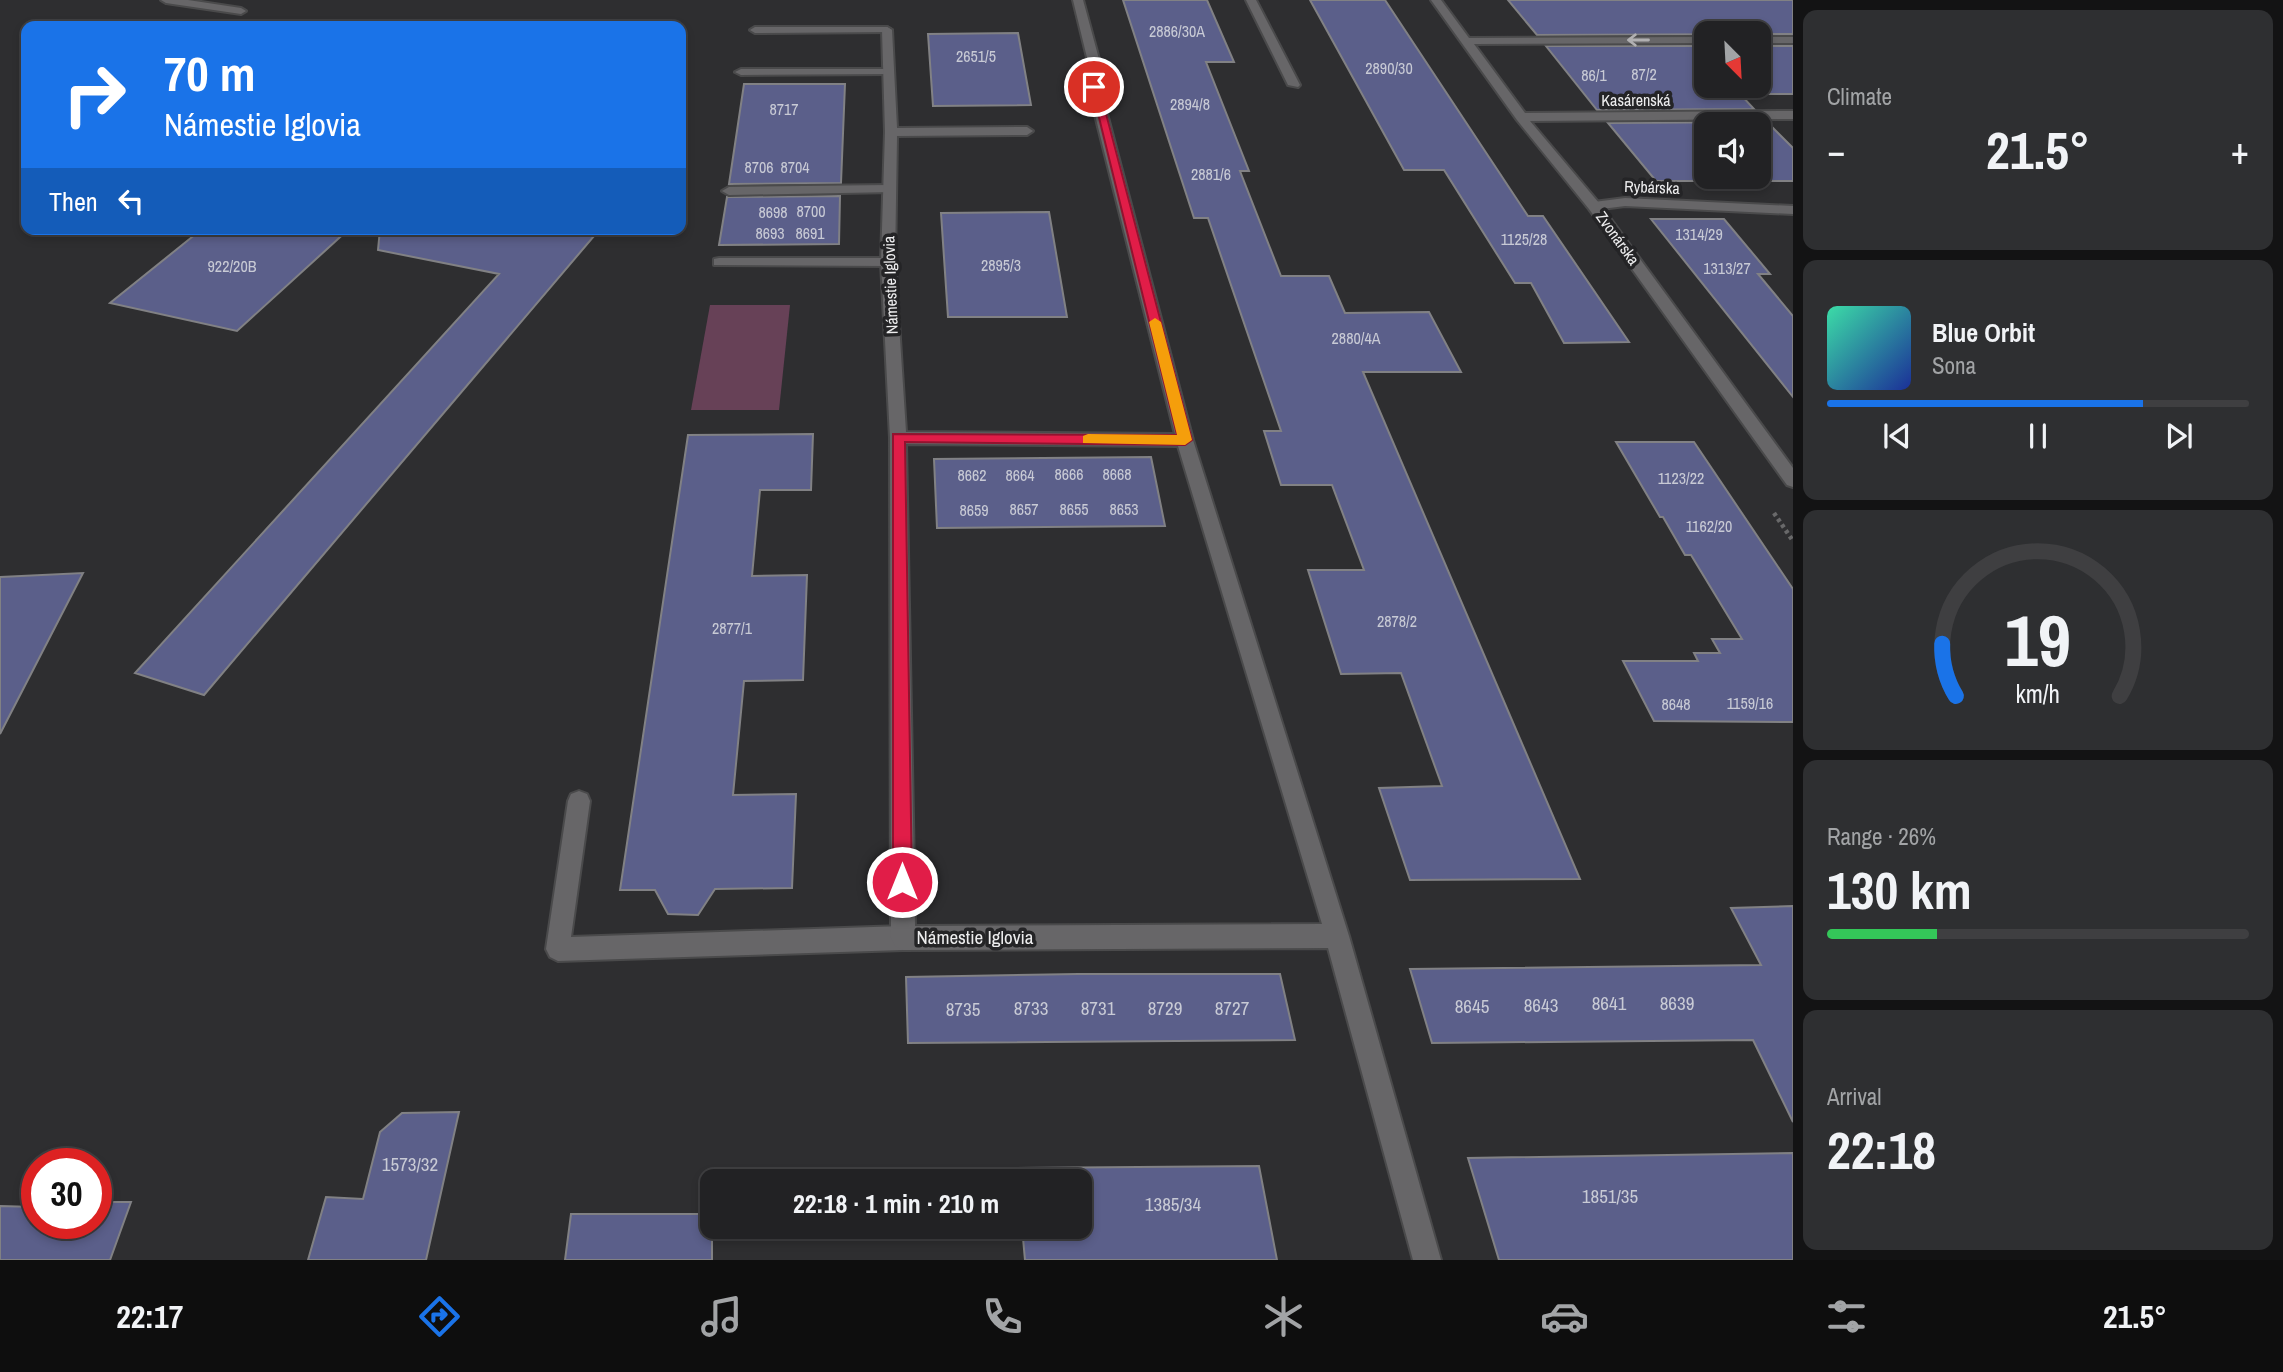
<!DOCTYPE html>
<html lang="en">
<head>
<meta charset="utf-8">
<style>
	body { margin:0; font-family:"Archivo Narrow",sans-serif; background:#2e2f31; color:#f1f3f6; height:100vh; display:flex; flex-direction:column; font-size:26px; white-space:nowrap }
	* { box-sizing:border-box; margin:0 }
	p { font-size:23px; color:#a2a4a6 }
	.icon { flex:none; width:38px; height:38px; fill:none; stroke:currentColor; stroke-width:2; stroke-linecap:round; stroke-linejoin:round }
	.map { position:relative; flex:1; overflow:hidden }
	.sheet { display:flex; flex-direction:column; gap:10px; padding:10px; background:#131314; width:490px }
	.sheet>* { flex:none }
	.hud { position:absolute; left:21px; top:21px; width:665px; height:214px; border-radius:14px; box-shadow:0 4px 10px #0003,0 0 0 2px #3f3f41; background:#1a73e8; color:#fff; overflow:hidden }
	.needle { width:46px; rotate:156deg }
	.tools { position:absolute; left:1694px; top:21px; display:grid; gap:14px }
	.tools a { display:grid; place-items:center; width:77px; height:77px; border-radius:14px; background:#222224; box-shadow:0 4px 10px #0003,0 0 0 2px #3f3f41; font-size:35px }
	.speed { position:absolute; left:21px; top:1148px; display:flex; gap:14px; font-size:35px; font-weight:700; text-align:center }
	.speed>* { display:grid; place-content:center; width:91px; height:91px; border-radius:50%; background:#222224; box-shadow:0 4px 10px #0003,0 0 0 2px #3f3f41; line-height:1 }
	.speed .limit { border:10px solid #d22; background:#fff; color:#111 }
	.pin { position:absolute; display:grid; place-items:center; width:60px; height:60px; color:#fff; margin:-30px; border:4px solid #fff; border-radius:50%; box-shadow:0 2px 7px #0007 }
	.me { position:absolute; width:77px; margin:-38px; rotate:0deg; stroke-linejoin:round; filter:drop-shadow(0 0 5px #0008) }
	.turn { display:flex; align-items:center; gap:24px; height:147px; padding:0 28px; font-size:32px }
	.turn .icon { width:91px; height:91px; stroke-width:2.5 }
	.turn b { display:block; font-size:49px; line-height:60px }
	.then { display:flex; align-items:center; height:66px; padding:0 28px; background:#0003; gap:14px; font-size:26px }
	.big { font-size:52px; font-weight:700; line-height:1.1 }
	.sheet .widget { flex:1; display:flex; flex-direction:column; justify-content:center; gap:10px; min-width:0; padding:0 24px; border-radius:14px; background:#2e2f31 }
	.sheet .dial { align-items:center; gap:0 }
	.dial svg { height:182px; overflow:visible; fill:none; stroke:#3f3f41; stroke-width:7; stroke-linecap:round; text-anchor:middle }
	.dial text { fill:#f1f3f6; stroke:none }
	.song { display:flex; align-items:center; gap:21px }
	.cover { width:84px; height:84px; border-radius:10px; background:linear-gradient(135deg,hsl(160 70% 55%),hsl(230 70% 35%)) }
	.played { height:7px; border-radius:4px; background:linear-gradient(90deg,#1a73e8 75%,#3f3f41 75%) }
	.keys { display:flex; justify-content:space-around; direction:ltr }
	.heat { display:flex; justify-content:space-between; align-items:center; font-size:38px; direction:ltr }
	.charge { height:10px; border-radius:5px; background:linear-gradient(90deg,#34c759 26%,#3f3f41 0) }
	.trip { position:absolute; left:700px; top:1169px; width:392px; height:70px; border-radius:14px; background:#222224; box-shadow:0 4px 10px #0003,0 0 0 2px #3f3f41; font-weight:700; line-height:70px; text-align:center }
	.dock { display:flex; height:112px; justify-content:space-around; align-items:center; background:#0e0e0e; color:#a2a4a6 }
	.dock .icon { width:49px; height:49px }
	.dock .on { color:#1a73e8 }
	.dock b { font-size:32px; color:#f1f3f6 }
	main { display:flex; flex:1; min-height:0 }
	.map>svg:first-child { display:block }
</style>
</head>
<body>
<main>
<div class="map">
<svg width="1793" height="1260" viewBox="0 0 1793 1260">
	<rect width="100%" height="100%" fill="#2e2e30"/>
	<path fill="#674157" d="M710,305H790L779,410H691Z"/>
	<path fill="#5b5f8a" stroke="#818184" stroke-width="2" fill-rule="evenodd" d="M1123,0H1207L1234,62H1206L1249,171H1240L1281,276H1329L1345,313L1429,312L1461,372H1363L1580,879L1410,880L1379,788L1442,786L1401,673L1341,674L1308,570H1364L1332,485H1281L1264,431H1281L1208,218H1194Z
		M1310,0H1385L1528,216H1543L1629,342L1564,343L1531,283H1515L1444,170H1404Z
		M1508,0H1793V34L1537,35Z
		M1018,33L1031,105L933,106L928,34Z
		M1546,46H1706V86H1759V46H1793V94H1740L1754,109L1597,110Z
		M744,84H845L841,183L729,184Z
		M1767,122L1793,148V181H1656L1608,123ZM1706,124H1759V177H1706Z
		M840,196L839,244L719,245L727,197Z
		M1049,212L1067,317H948L941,213Z
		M1651,219H1724L1770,274H1758L1793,316V397Z
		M202,229H349L237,331L110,303Z
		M380,229H600L204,695L135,673L499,274L378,250Z
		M813,434L811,490H760L752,576L807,575L803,680L744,681L733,795L796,794L792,888L715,889L698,915L668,914L655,890H620L688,435Z
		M1616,442H1694L1793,589V722L1654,721L1623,661H1698L1694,653H1720L1712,639H1742L1691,555H1685L1663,517H1660Z
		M1151,457L1165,526L937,528L934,459Z
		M83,573L0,734V577Z
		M1793,906V1122L1753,1040L1432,1043L1410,969L1761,965L1731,908Z
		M1078,974H1280L1295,1040L908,1043L906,977Z
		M459,1112L426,1260H308L326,1197L363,1199L380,1132L402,1113Z
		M1793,1153V1260H1499L1468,1158Z
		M1259,1166L1277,1260H1025L1022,1227H1080V1181H1018L1017,1168Z
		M37,1202V1223H96V1202H131L110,1260H0V1206L35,1207Z
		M571,1214H712V1260H565Z"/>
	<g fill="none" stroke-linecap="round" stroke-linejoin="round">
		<g stroke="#4a4a4b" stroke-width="4">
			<path id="service" d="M161,0H188L241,8L246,11L241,14L166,3Z
				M1073,0H1083L1103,74L1101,76L1091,74Z
				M1246,0H1256L1300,85L1298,87L1288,85Z
				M887,27L892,30L891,32L755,33L750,30L755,27Z
				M888,69L894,72L892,74L741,75L735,72L741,69Z
				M889,185L896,189L894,192L729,195L722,191L729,187Z
				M1625,198L1793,206V214L1625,206L1594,210L1587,206L1594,202Z
				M719,258H888L895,262L888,266L714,265V259Z
				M579,791L587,794L590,801L571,937L903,926L911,930L915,938L911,946L903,950L558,961L550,957L546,949L568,801L571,794Z"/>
		</g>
		<g stroke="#4a4a4b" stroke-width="4">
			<path id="minor" d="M1431,0H1441L1469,38L1706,37V43L1474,44L1525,113L1793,111V119L1530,121L1599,203L1793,468V487L1787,485L1589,209L1517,120Z
				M887,27L892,30L897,128L1027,127L1033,131L1027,135L897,136L895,262L906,432L1175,434L1088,87L1094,83L1100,87L1193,440L1349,936L1441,1260H1413L1328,948L903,950L895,946L891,938L890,438L881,262L885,132L882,30ZM906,444L1178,446L1322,924L915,926Z
				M1759,37H1793V43H1759Z"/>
		</g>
		<path stroke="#69696a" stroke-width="4.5" stroke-dasharray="3.5 3.5" stroke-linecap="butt" d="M1774,513L1793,541"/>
		<use href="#service" fill="#676668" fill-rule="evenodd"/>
		<use href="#minor" fill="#676668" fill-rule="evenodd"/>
	</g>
	<defs><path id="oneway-shaft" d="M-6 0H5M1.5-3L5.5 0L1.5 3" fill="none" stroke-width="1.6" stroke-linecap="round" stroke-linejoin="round" transform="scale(1.75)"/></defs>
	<use stroke="#b1b0b2" href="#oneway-shaft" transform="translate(1638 40) rotate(180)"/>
	<path fill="#e11d48" stroke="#92132f" stroke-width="2" d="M1091,85L1099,87L1192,440L1185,445L905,442L912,882L909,889L902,891L896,889L893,882V434L1177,435Z"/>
	<path fill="#f59e0b" d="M1155,318L1161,322L1192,440L1185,445L1083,443V436L1088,434L1177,435L1149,322Z"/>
	<g text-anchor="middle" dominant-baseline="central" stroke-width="7" stroke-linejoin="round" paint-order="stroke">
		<g font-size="16" fill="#c8cad5">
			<text x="1177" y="31">2886/30A</text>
			<text x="976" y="56">2651/5</text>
			<text x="1389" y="68">2890/30</text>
			<text x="1644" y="74">87/2</text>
			<text x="1594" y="75">86/1</text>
			<text x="1190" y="104">2894/8</text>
			<text x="784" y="109">8717</text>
			<text x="759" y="167">8706</text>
			<text x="795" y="167">8704</text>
			<text x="1211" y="174">2881/6</text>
			<text x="811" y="211">8700</text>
			<text x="773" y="212">8698</text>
			<text x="770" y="233">8693</text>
			<text x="810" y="233">8691</text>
			<text x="1699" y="234">1314/29</text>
			<text x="1524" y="239">1125/28</text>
			<text x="1001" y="265">2895/3</text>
			<text x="232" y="266">922/20B</text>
			<text x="1727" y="268">1313/27</text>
			<text x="1356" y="338">2880/4A</text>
			<text x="1069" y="474">8666</text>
			<text x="1117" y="474">8668</text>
			<text x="972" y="475">8662</text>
			<text x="1020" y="475">8664</text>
			<text x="1681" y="478">1123/22</text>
			<text x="1024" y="509">8657</text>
			<text x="1074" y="509">8655</text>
			<text x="1124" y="509">8653</text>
			<text x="974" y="510">8659</text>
			<text x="1709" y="526">1162/20</text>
			<text x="1397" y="621">2878/2</text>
			<text x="732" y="628">2877/1</text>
			<text x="1750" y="703">1159/16</text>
			<text x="1676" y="704">8648</text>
		</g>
		<g font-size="16" fill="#ededee" stroke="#242426">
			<text x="1636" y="100">Kasárenská</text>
			<text transform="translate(1652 187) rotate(2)">Rybárska</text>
			<text transform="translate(1618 238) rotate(54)">Zvonárska</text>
			<text transform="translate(890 285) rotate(-92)">Námestie Iglovia</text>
		</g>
		<g font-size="19" fill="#ededee" stroke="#242426">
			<text x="975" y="937">Námestie Iglovia</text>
		</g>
		<g font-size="19" fill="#c8cad5">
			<text x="1609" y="1003">8641</text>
			<text x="1677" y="1003">8639</text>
			<text x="1541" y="1005">8643</text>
			<text x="1472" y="1006">8645</text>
			<text x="1031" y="1008">8733</text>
			<text x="1098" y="1008">8731</text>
			<text x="1165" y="1008">8729</text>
			<text x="1232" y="1008">8727</text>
			<text x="963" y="1009">8735</text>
			<text x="410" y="1164">1573/32</text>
			<text x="1610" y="1196">1851/35</text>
			<text x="1173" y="1204">1385/34</text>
		</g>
	</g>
</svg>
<div class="tools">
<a><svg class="needle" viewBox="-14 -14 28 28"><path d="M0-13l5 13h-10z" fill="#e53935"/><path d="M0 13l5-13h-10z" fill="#a2a4a6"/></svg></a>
<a><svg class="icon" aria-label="sound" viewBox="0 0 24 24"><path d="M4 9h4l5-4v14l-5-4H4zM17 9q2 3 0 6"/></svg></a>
</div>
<div class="speed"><div class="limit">30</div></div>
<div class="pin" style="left:1094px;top:87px;background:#d93025"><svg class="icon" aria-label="arrive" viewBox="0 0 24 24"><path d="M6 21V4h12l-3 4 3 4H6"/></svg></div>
<svg class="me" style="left:902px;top:882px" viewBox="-20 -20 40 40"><circle r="17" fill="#e11d48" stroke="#fff" stroke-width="3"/><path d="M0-11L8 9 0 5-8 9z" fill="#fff"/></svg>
<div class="trip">22:18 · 1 min · 210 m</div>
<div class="hud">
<div class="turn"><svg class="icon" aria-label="right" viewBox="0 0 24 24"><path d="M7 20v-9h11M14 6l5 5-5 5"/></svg><div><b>70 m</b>Námestie Iglovia</div></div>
<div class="then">Then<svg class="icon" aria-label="left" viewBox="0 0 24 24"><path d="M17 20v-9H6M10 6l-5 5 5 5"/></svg></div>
</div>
</div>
<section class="sheet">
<div class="widget"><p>Climate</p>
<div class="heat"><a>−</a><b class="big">21.5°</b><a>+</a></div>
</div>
<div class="widget">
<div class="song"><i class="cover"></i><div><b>Blue Orbit</b><p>Sona</p></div></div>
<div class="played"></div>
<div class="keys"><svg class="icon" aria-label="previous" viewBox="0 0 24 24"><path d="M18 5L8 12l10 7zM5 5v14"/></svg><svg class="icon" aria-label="pause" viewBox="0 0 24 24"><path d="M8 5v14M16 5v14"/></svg><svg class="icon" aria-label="next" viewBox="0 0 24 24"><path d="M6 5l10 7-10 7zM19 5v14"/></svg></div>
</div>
<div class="widget dial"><svg viewBox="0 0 100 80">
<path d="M14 69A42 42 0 1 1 86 69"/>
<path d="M14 69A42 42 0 0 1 8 46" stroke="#1a73e8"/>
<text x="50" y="56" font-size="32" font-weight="700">19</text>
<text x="50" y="72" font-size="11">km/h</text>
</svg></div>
<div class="widget"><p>Range · 26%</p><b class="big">130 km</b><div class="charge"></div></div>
<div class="widget"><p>Arrival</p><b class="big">22:18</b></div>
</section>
</main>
<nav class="dock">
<b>22:17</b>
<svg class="icon on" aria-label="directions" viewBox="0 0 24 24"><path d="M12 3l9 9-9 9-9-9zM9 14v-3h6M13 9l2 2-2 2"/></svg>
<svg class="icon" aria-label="music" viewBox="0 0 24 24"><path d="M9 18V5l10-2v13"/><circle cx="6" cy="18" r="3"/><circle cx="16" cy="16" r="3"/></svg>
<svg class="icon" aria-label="phone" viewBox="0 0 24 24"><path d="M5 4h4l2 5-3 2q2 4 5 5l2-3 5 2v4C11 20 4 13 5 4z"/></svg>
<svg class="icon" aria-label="climate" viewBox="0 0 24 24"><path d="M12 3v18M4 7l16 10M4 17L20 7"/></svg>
<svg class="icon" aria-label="car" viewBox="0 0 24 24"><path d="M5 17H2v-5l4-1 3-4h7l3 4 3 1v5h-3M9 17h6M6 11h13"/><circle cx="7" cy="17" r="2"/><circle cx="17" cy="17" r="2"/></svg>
<svg class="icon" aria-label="filters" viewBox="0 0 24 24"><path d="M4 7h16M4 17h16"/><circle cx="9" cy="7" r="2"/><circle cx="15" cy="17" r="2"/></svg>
<b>21.5°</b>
</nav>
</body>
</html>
